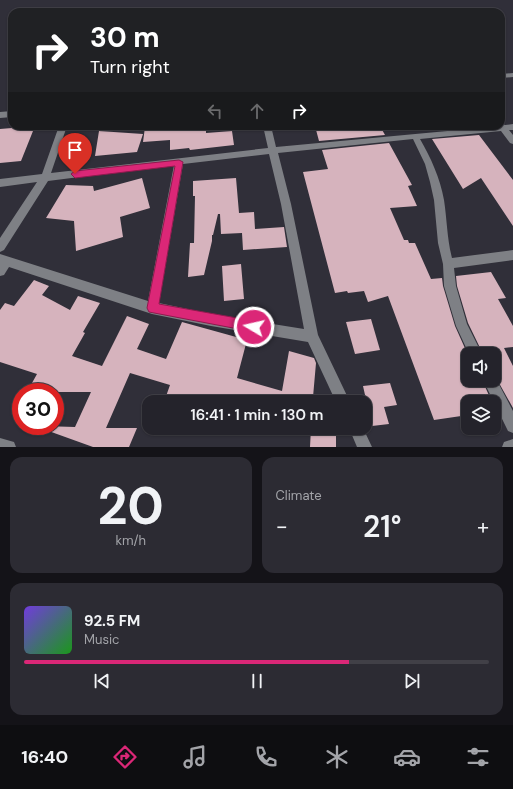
<!DOCTYPE html>
<html lang="en">
<head>
<meta charset="utf-8">
<style>
	body { margin:0; font-family:"DM Sans",sans-serif; background:#2c2b33; color:#f1f3f6; height:100vh; display:flex; flex-direction:column; font-size:15px; white-space:nowrap }
	* { box-sizing:border-box; margin:0 }
	p { font-size:13px; color:#a3a4a9 }
	.icon { flex:none; width:22px; height:22px; fill:none; stroke:currentColor; stroke-width:2; stroke-linecap:round; stroke-linejoin:round }
	.map { position:relative; height:447px; overflow:hidden }
	.details { display:flex; flex-direction:column; gap:10px; padding:10px; background:#141318; flex:1 }
	.details>* { flex:none }
	.hud { position:absolute; left:8px; top:8px; width:497px; height:122px; border-radius:12px; box-shadow:0 1px 3px #0004,0 0 0 1px #414047; background:#202124; color:#fff; overflow:hidden }
	.fabs { position:absolute; left:461px; top:347px; display:grid; gap:8px }
	.fabs a { display:grid; place-items:center; width:40px; height:40px; border-radius:8px; background:#24232b; box-shadow:0 1px 3px #0004,0 0 0 1px #414047; font-size:20px }
	.speed { position:absolute; left:12px; top:383px; display:flex; gap:8px; font-size:20px; font-weight:700; text-align:center }
	.speed>* { display:grid; place-content:center; width:52px; height:52px; border-radius:50%; background:#24232b; box-shadow:0 1px 3px #0004,0 0 0 1px #414047; line-height:1 }
	.speed .limit { border:6px solid #d22; background:#fff; color:#111 }
	.pin { position:absolute; display:grid; place-items:center; width:34px; height:34px; color:#fff; margin:-41px -17px; border-radius:50% 50% 50% 0; rotate:-45deg; box-shadow:0 0 4px #0007 }
	.pin .icon { rotate:45deg }
	.me { position:absolute; width:44px; margin:-22px; rotate:279deg; stroke-linejoin:round; filter:drop-shadow(0 0 3px #0008) }
	.turn { display:flex; align-items:center; gap:14px; height:84px; padding:0 16px; font-size:18px }
	.turn .icon { width:52px; height:52px; stroke-width:2.5 }
	.turn b { display:block; font-size:28px; line-height:34px }
	.lanes { display:flex; align-items:center; height:38px; padding:0 16px; background:#0003; justify-content:center; gap:20px; direction:ltr }
	.lanes .off { opacity:.35 }
	.big { font-size:30px; font-weight:600; line-height:1.1 }
	.details .card { flex:1; display:flex; flex-direction:column; justify-content:center; gap:6px; min-width:0; padding:0 14px; border-radius:12px; background:#2c2b33 }
	.details .dial { align-items:center; gap:0 }
	.dial b { font-size:52px; line-height:1 }
	.song { display:flex; align-items:center; gap:12px }
	.cover { width:48px; height:48px; border-radius:6px; background:linear-gradient(135deg,hsl(260 70% 55%),hsl(120 70% 35%)) }
	.played { height:4px; border-radius:2px; background:linear-gradient(90deg,#db2777 70%,#414047 70%) }
	.keys { display:flex; justify-content:space-around; direction:ltr }
	.heat { display:flex; justify-content:space-between; align-items:center; font-size:22px; direction:ltr }
	.details .tiles { flex:1; display:grid; gap:10px; grid-template-columns:1fr 1fr }
	.card:last-child { grid-column:span 2 }
	.trip { position:absolute; left:142px; top:395px; width:230px; height:40px; border-radius:12px; background:#24232b; box-shadow:0 1px 3px #0004,0 0 0 1px #414047; font-weight:600; line-height:40px; text-align:center }
	.dock { display:flex; height:64px; justify-content:space-around; align-items:center; background:#0e0e11; color:#a3a4a9 }
	.dock .icon { width:28px; height:28px }
	.dock .active { color:#db2777 }
	.dock b { font-size:18px; color:#f1f3f6 }
	.map>svg:first-child { display:block }
</style>
</head>
<body>
<div class="map">
<svg width="513" height="447" viewBox="0 0 513 447">
	<rect width="100%" height="100%" fill="#302f39"/>
	<path fill="#d6b3bd" d="M13,126H35L21,161L0,163V129L12,128Z
		M154,126H206V133L232,131L234,145L190,150L189,148L170,150V140L143,142L145,127Z
		M315,126H380L385,135L319,141Z
		M425,126H472L473,127L428,131Z
		M99,131L143,134L137,152L95,156Z
		M479,135L513,180V226L481,178L463,189L432,139Z
		M389,143L412,185L408,186L417,206L390,208L404,240H408L409,243H415L431,279L442,278L443,286L455,326L468,355V380H482L492,402H468V415L434,420L388,296L368,302L364,291L348,293L347,291L335,293L303,172L328,169L322,150Z
		M142,178L150,208L120,217L123,237L76,251L74,221L46,218L66,185L93,186L94,191Z
		M236,178L239,213L254,212L255,229L284,227L287,247L243,250L242,233L221,234L220,214H218L213,235H212V241L204,275L188,277L190,243H194L195,196H193V181Z
		M241,264L244,299L224,301L222,266Z
		M491,272L506,298L498,299L513,326V347L504,348L513,366V408L494,374V354H483L468,323L457,286L456,276Z
		M34,280L49,286L42,295L70,310L78,296L100,303L83,332L85,333L72,356L102,366L127,316L149,324L137,349L166,359L182,322L247,340L237,378L282,391L289,351L314,358L316,363L313,397L311,396V402H164L170,385L130,373L106,428H137L129,447H93L43,429V426L75,427L91,392H27L37,374L0,362V310L5,303L14,306Z
		M371,319L380,350L355,354L346,322Z
		M390,383L397,405L384,407L389,424L372,426L363,386Z
		M311,428L336,431V447H310Z"/>
	<g fill="none" stroke-linecap="round" stroke-linejoin="round">
		<path fill="#7e8085" fill-rule="evenodd" d="M513,73V77L501,78V74Z
			M12,111V117L0,118V112Z
			M501,123L505,125L513,124V130H509L513,135V144L510,143L501,131L420,139C431,158 440,178 444,200C447,219 447,239 452,258L513,250V260L454,268L456,286L467,324L482,354H469L456,326L444,286L443,264L438,243L434,200L430,182L425,164L413,139L278,153L291,204L318,335L350,402H336L308,342L211,326L152,314L9,267L4,275L0,276V254L148,301L174,165L48,181L4,250L0,252V238L37,182L0,187V179L42,174L59,126H67L51,173L268,148L263,126H271L276,147L501,126ZM269,154L281,204L304,329L211,314L159,303L183,164Z
			M494,375L513,411V433L508,431L483,380H494Z
			M349,428H363L372,447H357Z
			M0,438L14,442L16,447H0Z
			M513,439V447H502L504,442Z"/>
	</g>
	<path fill="#db2777" stroke="#8e194d" d="M179,160L183,162L159,304L254,321L258,323L260,327L258,331L254,332L149,312L147,308L175,166L75,178L71,174L75,171Z"/>
</svg>
<div class="fabs">
<a><svg class="icon" aria-label="sound" viewBox="0 0 24 24"><path d="M4 9h4l5-4v14l-5-4H4zM17 9q2 3 0 6"/></svg></a>
<a><svg class="icon" aria-label="layers" viewBox="0 0 24 24"><path d="M12 4l9 5-9 5-9-5zM3 14l9 5 9-5"/></svg></a>
</div>
<div class="speed"><div class="limit">30</div></div>
<div class="pin" style="left:75px;top:174px;background:#d93025"><svg class="icon" aria-label="arrive" viewBox="0 0 24 24"><path d="M6 21V4h12l-3 4 3 4H6"/></svg></div>
<svg class="me" style="left:254px;top:327px" viewBox="-20 -20 40 40"><circle r="17" fill="#db2777" stroke="#fff" stroke-width="3"/><path d="M0-11L8 9 0 5-8 9z" fill="#fff"/></svg>
<div class="trip">16:41 · 1 min · 130 m</div>
<div class="hud">
<div class="turn"><svg class="icon" aria-label="right" viewBox="0 0 24 24"><path d="M7 20v-9h11M14 6l5 5-5 5"/></svg><div><b>30 m</b>Turn right</div></div>
<div class="lanes"><svg class="icon off" aria-label="left" viewBox="0 0 24 24"><path d="M17 20v-9H6M10 6l-5 5 5 5"/></svg><svg class="icon off" aria-label="ahead" viewBox="0 0 24 24"><path d="M12 20V5M6 11l6-6 6 6"/></svg><svg class="icon" aria-label="right" viewBox="0 0 24 24"><path d="M7 20v-9h11M14 6l5 5-5 5"/></svg></div>
</div>
</div>
<section class="details">
<div class="tiles">
<div class="card dial"><b>20</b><p>km/h</p></div>
<div class="card"><p>Climate</p>
<div class="heat"><a>−</a><b class="big">21°</b><a>+</a></div>
</div>
<div class="card">
<div class="song"><i class="cover"></i><div><b>92.5 FM</b><p>Music</p></div></div>
<div class="played"></div>
<div class="keys"><svg class="icon" aria-label="previous" viewBox="0 0 24 24"><path d="M18 5L8 12l10 7zM5 5v14"/></svg><svg class="icon" aria-label="pause" viewBox="0 0 24 24"><path d="M8 5v14M16 5v14"/></svg><svg class="icon" aria-label="next" viewBox="0 0 24 24"><path d="M6 5l10 7-10 7zM19 5v14"/></svg></div>
</div>
</div>
</section>
<nav class="dock">
<b>16:40</b>
<svg class="icon active" aria-label="directions" viewBox="0 0 24 24"><path d="M12 3l9 9-9 9-9-9zM9 14v-3h6M13 9l2 2-2 2"/></svg>
<svg class="icon" aria-label="music" viewBox="0 0 24 24"><path d="M9 18V5l10-2v13"/><circle cx="6" cy="18" r="3"/><circle cx="16" cy="16" r="3"/></svg>
<svg class="icon" aria-label="phone" viewBox="0 0 24 24"><path d="M5 4h4l2 5-3 2q2 4 5 5l2-3 5 2v4C11 20 4 13 5 4z"/></svg>
<svg class="icon" aria-label="climate" viewBox="0 0 24 24"><path d="M12 3v18M4 7l16 10M4 17L20 7"/></svg>
<svg class="icon" aria-label="car" viewBox="0 0 24 24"><path d="M5 17H2v-5l4-1 3-4h7l3 4 3 1v5h-3M9 17h6M6 11h13"/><circle cx="7" cy="17" r="2"/><circle cx="17" cy="17" r="2"/></svg>
<svg class="icon" aria-label="filters" viewBox="0 0 24 24"><path d="M4 7h16M4 17h16"/><circle cx="9" cy="7" r="2"/><circle cx="15" cy="17" r="2"/></svg>
</nav>
</body>
</html>
